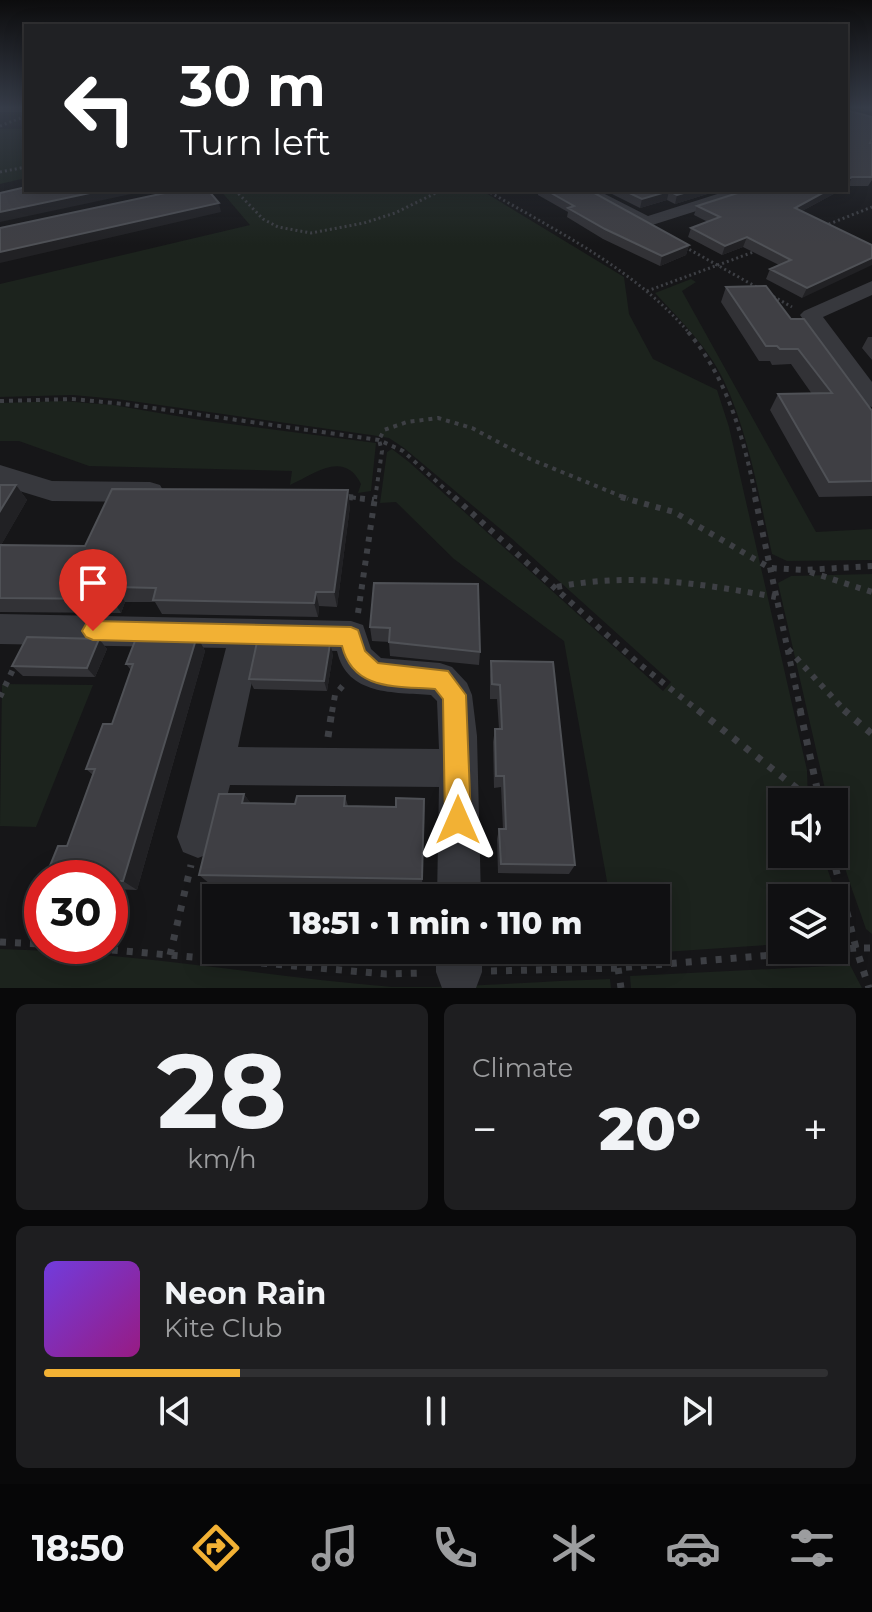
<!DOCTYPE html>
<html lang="en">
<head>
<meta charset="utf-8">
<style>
	body { margin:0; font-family:Montserrat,sans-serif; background:#1e1e20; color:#f1f3f6; height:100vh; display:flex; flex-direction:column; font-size:30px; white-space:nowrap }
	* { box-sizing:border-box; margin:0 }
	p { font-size:26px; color:#9c9d9f }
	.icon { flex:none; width:44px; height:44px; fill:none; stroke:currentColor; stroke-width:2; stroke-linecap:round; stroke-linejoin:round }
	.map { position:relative; height:988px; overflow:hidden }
	.panel { display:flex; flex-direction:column; gap:16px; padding:16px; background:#09090a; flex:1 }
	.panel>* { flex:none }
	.hud { position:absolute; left:24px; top:24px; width:824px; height:168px; border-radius:0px; box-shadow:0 4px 20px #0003,0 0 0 2px #303032; background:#202124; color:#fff; overflow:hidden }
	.buttons { position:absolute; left:768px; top:788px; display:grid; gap:16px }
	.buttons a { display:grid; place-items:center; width:80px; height:80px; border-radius:0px; background:#101012; box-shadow:0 4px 20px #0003,0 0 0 2px #303032; font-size:40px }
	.speed { position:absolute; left:24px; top:860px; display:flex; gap:16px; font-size:40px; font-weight:700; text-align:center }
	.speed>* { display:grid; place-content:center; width:104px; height:104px; border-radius:50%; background:#101012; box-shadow:0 4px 20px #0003,0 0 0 2px #303032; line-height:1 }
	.speed .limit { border:12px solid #d22; background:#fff; color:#111 }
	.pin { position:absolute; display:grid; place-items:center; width:68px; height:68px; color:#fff; margin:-82px -34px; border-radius:50% 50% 50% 0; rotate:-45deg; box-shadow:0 0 8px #0007 }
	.pin .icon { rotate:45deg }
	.me { position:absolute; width:88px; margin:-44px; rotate:0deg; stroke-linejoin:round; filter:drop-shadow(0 0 6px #0008) }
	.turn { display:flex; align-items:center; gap:28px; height:168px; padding:0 24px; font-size:36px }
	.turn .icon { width:104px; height:104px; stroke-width:2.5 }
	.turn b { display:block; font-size:56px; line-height:68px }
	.big { font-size:60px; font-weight:800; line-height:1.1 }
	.panel .card { flex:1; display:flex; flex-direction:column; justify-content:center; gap:12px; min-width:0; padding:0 28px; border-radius:12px; background:#1e1e20 }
	.panel .dial { align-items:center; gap:0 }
	.dial b { font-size:104px; line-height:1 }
	.song { display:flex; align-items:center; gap:24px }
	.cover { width:96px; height:96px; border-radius:12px; background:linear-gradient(135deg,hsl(260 70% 55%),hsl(310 70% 35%)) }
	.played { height:8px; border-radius:4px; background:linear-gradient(90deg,#f2b134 25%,#303032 25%) }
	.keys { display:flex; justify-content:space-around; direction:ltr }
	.heat { display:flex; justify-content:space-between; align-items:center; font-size:44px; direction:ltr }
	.panel .tiles { flex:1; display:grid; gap:16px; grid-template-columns:1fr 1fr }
	.card:last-child { grid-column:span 2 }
	.trip { position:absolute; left:202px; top:884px; width:468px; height:80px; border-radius:0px; background:#101012; box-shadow:0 4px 20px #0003,0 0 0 2px #303032; font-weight:800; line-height:80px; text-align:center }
	.tab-bar { display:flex; height:128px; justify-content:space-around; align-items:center; background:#060607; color:#9c9d9f }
	.tab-bar .icon { width:56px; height:56px }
	.tab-bar .current { color:#f2b134 }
	.tab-bar b { font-size:36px; color:#f1f3f6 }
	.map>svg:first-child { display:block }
</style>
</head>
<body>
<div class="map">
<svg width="872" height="988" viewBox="0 0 872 988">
	<rect width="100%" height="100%" fill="#161618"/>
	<path fill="#1c231d" d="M0,129H26V178L0,184Z
		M220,190H481L624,277L629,314L653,359L717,390L729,427L807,770L808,802H782V854H822L842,910L838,933L834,936V898H782V944L620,955L619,950H656V898H610L564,641L454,559L396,502L380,503L387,452L392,449L409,462L663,691L671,682L510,537L404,448L389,438L371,435L117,399L73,395L0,397V284L250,225Z
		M691,279L696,282L682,291L816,532L872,529V560L787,561L772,554C759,496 749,435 724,381C708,347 680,320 655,293Z
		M62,401L113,405L200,420L376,443L371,491L358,493L361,484C344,449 313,475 290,485L292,471L89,466L19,441H0V403Z
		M872,574V934L866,929C852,887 834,847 834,802H828L778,583L791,576Z
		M2,684L93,685L36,827L0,826Z
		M0,949C132,952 261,976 392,987C464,988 538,981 610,979L611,988H0Z
		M850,965L862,988H631L630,976Z"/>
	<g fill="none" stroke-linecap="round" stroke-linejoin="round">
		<path stroke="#3d3f44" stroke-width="3" stroke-dasharray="2 3" stroke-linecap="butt" d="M0,126L26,116
			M0,172L26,167
			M235,190L263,219L278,227L311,233L364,223L395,213L442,190
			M486,190C558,232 635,269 690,334
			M824,226L872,207
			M685,247L760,289
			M647,291L759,250
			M769,294L792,307"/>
		<path stroke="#3d3f44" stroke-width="4" stroke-dasharray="4 5" stroke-linecap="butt" d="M688,332C728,379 744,439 756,499
			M0,401L72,399L124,404L379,440L403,451L456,499
			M343,496L363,499
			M375,499L382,451L379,440L384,430L407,422L438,418L472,428L530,459L628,499"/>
		<path stroke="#3d3f44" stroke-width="6" stroke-dasharray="5 7" stroke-linecap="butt" d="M348,497L374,500
			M454,497L638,663L700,712
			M621,497L674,512L770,568L805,570L872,566
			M755,497L801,712
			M810,572L872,592
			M557,587C632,572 702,584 776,597
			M358,613L375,497
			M788,649L846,712
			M0,697L16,663
			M332,712L335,695L345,683"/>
		<path stroke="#3d3f44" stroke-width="7" stroke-dasharray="6 9" stroke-linecap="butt" d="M698,710L814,802
			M800,710L820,802
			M844,710L872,734
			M328,737L332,710
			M832,854L856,948H872
			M0,942L42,944
			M67,946L386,974L425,973
			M170,955L191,865
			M618,968L621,988
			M491,971L618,968L856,948L869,988"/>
		<path fill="#37383d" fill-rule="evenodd" d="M577,190H597L648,216L730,190H755L753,193L646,227Z
			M872,281V295L823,317L872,382V407L863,405L800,315L804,311Z
			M0,465L52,481L150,482L160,485L164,492L160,499L150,502L52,501L0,485Z
			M0,614L351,621L363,625L371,649L381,658L440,663L452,667L467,683L472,695L477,736L481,898H437L439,787L230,785L213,852L198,858L183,852L177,837L226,648L0,644ZM259,649L337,651C347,696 394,692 431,695L437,701L439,749L238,747Z
			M436,950H482V972L476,988H442L436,972Z"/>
	</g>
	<path fill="#323236" d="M0,107H26V112H0Z
		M854,107H872V111Z
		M846,110L871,143L872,180L868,186H848Z
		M535,190H589L689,245L686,255L660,266L603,239L567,217L568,212L538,195V191Z
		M604,190H720L675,204L667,200L640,208Z
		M841,190L802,211L872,245L802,298L766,279L770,269L779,265L743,247L722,255L688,237L691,228L708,222L694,215L697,206Z
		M726,287L791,319L872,411V496L819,497L770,410L778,394H812L791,364L772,365L770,361H759L721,302Z
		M868,337H872V360L862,348Z
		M0,485H16L27,500L1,545L85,546L350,506L337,607L319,606L318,617L162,614L155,602H125L121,613L0,612Z
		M374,583L480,652L479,665L390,656L389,642L372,641L370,627Z
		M197,636L205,651L137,890L110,889V878L93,775L86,769L112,724L131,670L126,664Z
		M99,639L107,649L95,677L23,676L12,666Z
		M333,654L327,691L254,689L249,679Z
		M491,661L575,865L569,874L498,873L497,839L499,829H503L501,787L494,788L493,742L495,729H499L497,699H490V675Z
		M244,794L251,804H295L345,796L348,806L396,807L424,799L422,888L210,884L199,875Z"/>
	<path fill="#212124" d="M852,177L848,186L846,187V180Z
		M104,190H150L0,222V212Z
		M694,190H720L675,204L677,195Z
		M828,190H841L791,217L795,208Z
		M669,191L667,200L640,208L642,199Z
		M219,203L221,212L0,263V252Z
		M747,237L743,247L722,255L725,246Z
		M689,245L686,255L660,266L662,256Z
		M872,258V265L802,298L807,288Z
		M16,485L27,500L0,547V511Z
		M348,490L350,506L337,607L334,592Z
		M116,587L125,602L121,613L112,599Z
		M316,592L319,606L318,617L314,603Z
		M197,636L205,651L137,890L123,881Z
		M99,639L107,649L95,677L87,668Z
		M330,644L333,654L327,691L324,681Z
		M244,794L252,805L242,803Z
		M424,799L425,810L422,888V879Z"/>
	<path fill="#3f3f44" stroke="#4f5156" stroke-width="2" d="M846,107V110L872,117V139L870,143H872V177H852L846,180Z
		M26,187V190H104L0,212V193Z
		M179,190H208L219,203L0,252V228Z
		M546,190H589L689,245L662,256L605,229L568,208L574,206Z
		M623,190H694L677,195L669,191L642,199Z
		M747,190H828L795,208L872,245V258L807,288L770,269L791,260L747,237L725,246L691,228L720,217L697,206Z
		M766,286L791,319H804L872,411V481L829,482L778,394L832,393L798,349H780L777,346H766L726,287Z
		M0,485H16L0,511Z
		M112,489L348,490L334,592H316L314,603L153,600L156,588L116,587L112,599L0,598V545L85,546Z
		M374,583L478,584L480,652L389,642L390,628L370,627Z
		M140,635L197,636L123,881H110V878H45L58,846H67L95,769H86L103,724H112L133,664H126L135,641Z
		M27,637L99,639L87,668L12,666Z
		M257,642L330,644L324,681L249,679Z
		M491,661L553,662L575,865L501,864L499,829H506L504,776H496L495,729H502L500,685L492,684Z
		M219,794H244L242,803L295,804L297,796H345L344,806L396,807V798L424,799L422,879L199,875Z"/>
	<linearGradient id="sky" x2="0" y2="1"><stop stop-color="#0c0c0d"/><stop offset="0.44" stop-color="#363c48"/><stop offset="1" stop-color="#363c48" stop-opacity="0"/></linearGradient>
	<rect width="872" height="245" fill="url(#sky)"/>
	<path fill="#f2b134" stroke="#9d7322" stroke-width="2" d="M93,621L351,627L358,630L365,651L378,663L448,671L466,695L471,820L468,830L458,833L449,830L445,820L443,699L435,689C397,686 353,691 342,646L93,640L86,637L82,631L86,624Z"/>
</svg>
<div class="buttons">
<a><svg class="icon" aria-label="sound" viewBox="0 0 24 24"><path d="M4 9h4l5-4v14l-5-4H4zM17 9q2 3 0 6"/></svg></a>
<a><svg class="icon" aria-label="layers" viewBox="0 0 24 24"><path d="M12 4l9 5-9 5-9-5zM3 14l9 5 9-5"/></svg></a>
</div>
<div class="speed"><div class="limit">30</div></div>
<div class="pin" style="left:93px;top:631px;background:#d93025"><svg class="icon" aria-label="arrive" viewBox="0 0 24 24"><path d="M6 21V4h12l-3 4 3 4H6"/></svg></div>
<svg class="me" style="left:458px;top:820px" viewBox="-20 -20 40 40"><path d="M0-17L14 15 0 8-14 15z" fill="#f2b134" stroke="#fff" stroke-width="4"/></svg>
<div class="trip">18:51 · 1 min · 110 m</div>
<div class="hud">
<div class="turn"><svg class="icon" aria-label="left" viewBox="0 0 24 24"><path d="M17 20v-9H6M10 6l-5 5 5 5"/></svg><div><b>30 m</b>Turn left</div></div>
</div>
</div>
<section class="panel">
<div class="tiles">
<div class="card dial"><b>28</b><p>km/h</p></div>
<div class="card"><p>Climate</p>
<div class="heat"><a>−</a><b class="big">20°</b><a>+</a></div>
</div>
<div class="card">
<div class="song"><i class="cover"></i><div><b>Neon Rain</b><p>Kite Club</p></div></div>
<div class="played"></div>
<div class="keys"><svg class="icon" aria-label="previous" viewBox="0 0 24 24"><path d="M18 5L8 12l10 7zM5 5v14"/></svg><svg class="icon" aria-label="pause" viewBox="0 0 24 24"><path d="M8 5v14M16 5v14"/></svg><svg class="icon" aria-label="next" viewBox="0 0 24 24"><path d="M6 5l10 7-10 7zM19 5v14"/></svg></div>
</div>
</div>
</section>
<nav class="tab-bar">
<b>18:50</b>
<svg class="icon current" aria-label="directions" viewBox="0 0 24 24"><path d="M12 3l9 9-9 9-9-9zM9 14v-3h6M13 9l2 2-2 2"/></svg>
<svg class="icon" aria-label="music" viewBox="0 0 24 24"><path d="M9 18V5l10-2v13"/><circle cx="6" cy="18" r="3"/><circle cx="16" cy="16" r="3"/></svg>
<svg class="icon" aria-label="phone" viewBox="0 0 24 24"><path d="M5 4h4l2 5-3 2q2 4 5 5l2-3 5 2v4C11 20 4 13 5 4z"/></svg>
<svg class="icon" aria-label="climate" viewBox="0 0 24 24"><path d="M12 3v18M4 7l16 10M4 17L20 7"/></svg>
<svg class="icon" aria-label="car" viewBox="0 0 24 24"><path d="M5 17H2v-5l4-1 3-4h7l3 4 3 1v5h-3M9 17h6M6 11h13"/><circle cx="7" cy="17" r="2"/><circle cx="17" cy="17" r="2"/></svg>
<svg class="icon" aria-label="filters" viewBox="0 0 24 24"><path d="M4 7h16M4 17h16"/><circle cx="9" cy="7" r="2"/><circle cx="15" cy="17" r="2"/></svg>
</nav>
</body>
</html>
